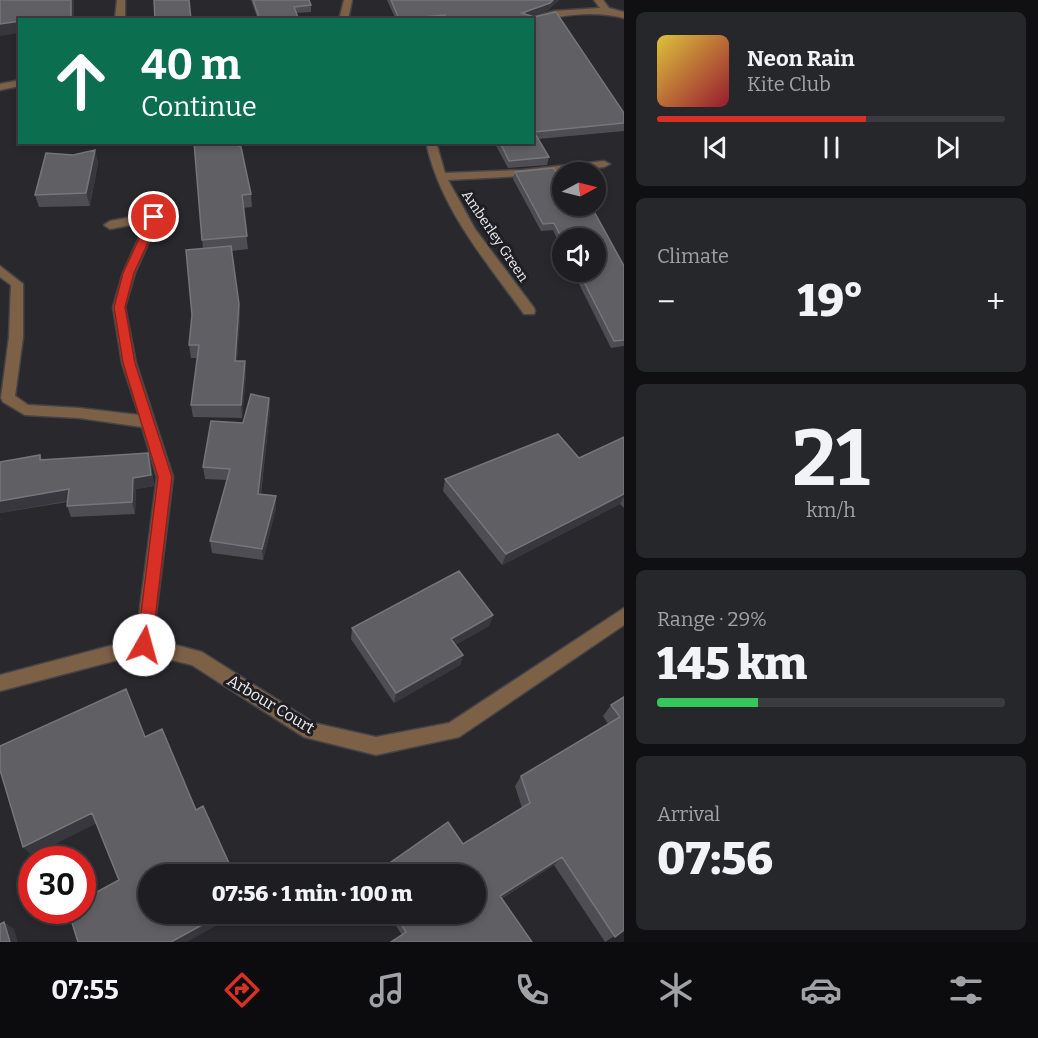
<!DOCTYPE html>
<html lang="en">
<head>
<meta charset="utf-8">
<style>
	body { margin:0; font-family:Bitter,serif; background:#26272a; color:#f1f3f6; height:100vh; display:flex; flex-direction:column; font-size:22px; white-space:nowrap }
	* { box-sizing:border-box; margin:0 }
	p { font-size:20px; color:#a1a2a5 }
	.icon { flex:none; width:33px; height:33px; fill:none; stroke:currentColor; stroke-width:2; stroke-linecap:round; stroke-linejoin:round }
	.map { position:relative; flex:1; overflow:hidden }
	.sheet { display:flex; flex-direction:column; gap:12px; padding:12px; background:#101013; width:414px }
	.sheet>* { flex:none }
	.banner { position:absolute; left:18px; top:18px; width:516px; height:126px; border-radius:0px; box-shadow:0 3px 9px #0003,0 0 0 2px #3c3c40; background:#0b6e4f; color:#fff; overflow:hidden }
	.needle { width:39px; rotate:83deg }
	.tools { position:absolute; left:552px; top:162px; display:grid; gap:12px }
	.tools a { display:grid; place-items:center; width:54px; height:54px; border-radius:50%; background:#1e1e22; box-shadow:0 3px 9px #0003,0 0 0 2px #3c3c40; font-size:30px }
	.speed { position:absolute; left:18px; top:846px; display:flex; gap:12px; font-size:30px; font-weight:700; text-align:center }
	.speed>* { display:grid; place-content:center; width:78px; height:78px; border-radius:50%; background:#1e1e22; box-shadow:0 3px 9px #0003,0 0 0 2px #3c3c40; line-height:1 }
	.speed .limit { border:9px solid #d22; background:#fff; color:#111 }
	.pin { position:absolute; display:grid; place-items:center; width:51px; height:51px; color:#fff; margin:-26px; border:3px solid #fff; border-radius:50%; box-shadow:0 2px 6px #0007 }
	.me { position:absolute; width:66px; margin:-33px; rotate:7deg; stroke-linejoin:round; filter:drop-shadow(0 0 4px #0008) }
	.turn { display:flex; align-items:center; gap:21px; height:126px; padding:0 24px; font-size:27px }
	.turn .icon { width:78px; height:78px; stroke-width:2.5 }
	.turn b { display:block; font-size:42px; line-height:51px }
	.big { font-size:45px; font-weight:800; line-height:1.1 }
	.sheet .card { flex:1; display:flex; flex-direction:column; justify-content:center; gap:9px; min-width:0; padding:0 21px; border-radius:9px; background:#26272a }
	.sheet .dial { align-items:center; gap:0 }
	.dial b { font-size:78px; line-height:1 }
	.song { display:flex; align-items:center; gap:18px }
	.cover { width:72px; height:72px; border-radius:9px; background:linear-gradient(135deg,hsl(50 70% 55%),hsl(350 70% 35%)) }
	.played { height:6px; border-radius:3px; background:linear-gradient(90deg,#d93025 60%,#3c3c40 60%) }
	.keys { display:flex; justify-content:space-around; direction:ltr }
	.heat { display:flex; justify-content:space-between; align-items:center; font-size:33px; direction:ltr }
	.charge { height:9px; border-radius:4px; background:linear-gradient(90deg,#34c759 29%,#3c3c40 0) }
	.trip { position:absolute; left:138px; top:864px; width:348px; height:60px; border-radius:30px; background:#1e1e22; box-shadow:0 3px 9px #0003,0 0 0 2px #3c3c40; font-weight:800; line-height:60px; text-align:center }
	.tabs { display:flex; height:96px; justify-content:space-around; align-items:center; background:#0c0c0e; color:#a1a2a5 }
	.tabs .icon { width:42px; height:42px }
	.tabs .current { color:#d93025 }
	.tabs b { font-size:27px; color:#f1f3f6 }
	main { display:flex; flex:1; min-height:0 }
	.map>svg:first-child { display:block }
</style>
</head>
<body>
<main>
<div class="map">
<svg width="624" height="942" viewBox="0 0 624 942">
	<rect width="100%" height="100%" fill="#28282d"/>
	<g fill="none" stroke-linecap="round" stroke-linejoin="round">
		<g stroke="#444449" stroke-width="3">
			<path id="minor" d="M117,0H125V20H115Z
				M344,0H352L348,20H339Z
				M594,0H603L609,8L624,12V18C594,10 562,15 532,22V20H523L554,11L600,8Z
				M20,80V86L0,90V84Z
				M426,142H436L445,173L522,170L604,161L610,164L604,167L522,176L448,180L475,229L534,308L535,311L534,314H524C485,260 440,208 426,142Z
				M154,213L160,217L135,273L125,307L136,363L173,477L153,639L202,652L314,723L376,737L449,723L624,608V625L459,737L376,755L304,737L192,665L144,653L0,691V675L136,639L157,477L142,427L79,418L25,415L3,402L1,398L9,337L11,285L0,277V266L23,284V337L15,396L28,405L79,408L139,415L122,363L113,307L123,273L146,222L110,229L104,225L110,221Z"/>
		</g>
		<use href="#minor" fill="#7d6147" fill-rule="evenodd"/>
	</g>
	<path fill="#4d4d53" d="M251,0H309L311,5V12L296,13L299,20H258Z
		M387,0H559L548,10L532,16L624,113V131L538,139L549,157L547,165L508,168L494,142H532V20H396Z
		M194,142L251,194L252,207L243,208L248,249L232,251L240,317L237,361H245L246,374L242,418L193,417L191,405L197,358H191L189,345L203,249Z
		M95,150L98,163L90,206L39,207L35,195L73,155Z
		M515,172L562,206L624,266V346L611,348L573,272H596L562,238V250L553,230L541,231L513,179Z
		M269,398L270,410L261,494L276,508L263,560L212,553L210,541L227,480L205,479L203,467L243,423Z
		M624,437V508L620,504L502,565L443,491L445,479L579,458Z
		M148,453L151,465L154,486L136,489L135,514L71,517L67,506V502L0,513L40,455L42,460Z
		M493,615L489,626L455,645L463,655L460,665L394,703L351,639L352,628Z
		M624,697V930L605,942L554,865L501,899L532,942H391L402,935L388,914H476V874H374L448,822L463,844L522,808L515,786L521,776L608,724L603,716L611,705Z"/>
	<path fill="#37373d" d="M71,0H74V20H71Z
		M553,0H559L548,10L523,20L522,13Z
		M20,21V33L0,36V24Z
		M95,150L98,163L90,206L86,193Z
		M239,304L240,317L236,374L235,361Z
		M245,361L246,374L242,418L241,405Z
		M269,398L270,410L259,505L258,494Z
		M148,453L151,465L154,486L136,489L135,514L132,502L133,478Z
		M69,489L73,500L0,513V501Z
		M624,494V497L620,504L502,565L506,554Z
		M276,496V508L263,560L262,549Z
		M493,615L489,626L448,649L451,639Z
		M463,655L460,665L394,703L396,693Z
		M92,813L99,822L32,856L23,847Z
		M562,857L554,865L494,903L500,896Z
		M222,914H237L187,942H171Z
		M4,922L14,929L18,942H10Z"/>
	<path fill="#5f5f64" stroke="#75757b" stroke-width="1.5" d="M0,0H71V20H20V21L0,24Z
		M154,0H189L191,20H155Z
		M253,0H309L311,5L294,7L299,20H260Z
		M391,0H553L550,3L522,13L534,17L556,12L624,113V123L534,132L549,157L509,161L500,142H532V20H448L445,15L399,19Z
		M194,142H233L241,147L251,194L242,195L247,236L202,240Z
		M95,150L86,193L35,195L46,153L73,155Z
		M554,168L562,183V206H591L624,266V340L614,341L579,272H596V238L562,239L554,223L543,224L515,172Z
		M231,246L239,304L235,361H245L241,405H191L199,345H189L192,315L186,250Z
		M251,394L269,398L258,494L276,496L262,549L210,541L230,469L203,467L211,421L243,423Z
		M558,434L579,458L624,437V494L506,554L445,479Z
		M148,453L151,475L133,478L132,502L67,506L69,489L0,501V462L40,455V460Z
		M459,571L493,615L451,639L463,655L396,693L352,628Z
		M126,689L145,737L162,729L196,810L203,806L234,874H148V914H222L171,942H78L68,910H82V900L119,880L92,813L23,847L0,770V746Z
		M624,697V930L615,937L562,857L500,896L532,942H391L406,932L395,914H476V874H374L448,822L463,844L530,803L521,776L620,717L611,705Z
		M4,922L10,942H0V924Z"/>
	<path fill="#d93025" stroke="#8d1f18" stroke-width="1.5" d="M154,213L160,217L134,273L125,307L135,363L172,477L152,645L150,650L144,652L139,650L137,645L158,477L123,363L114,307L123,273L149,217Z"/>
	<g text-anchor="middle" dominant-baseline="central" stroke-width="6" stroke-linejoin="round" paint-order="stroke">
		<g font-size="14" fill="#efeff3" stroke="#1e1e23">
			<text transform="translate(495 236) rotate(56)">Amberley Green</text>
		</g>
		<g font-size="16" fill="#efeff3" stroke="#1e1e23">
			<text transform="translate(271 704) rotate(31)">Arbour Court</text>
		</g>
	</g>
</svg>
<div class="tools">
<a><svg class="needle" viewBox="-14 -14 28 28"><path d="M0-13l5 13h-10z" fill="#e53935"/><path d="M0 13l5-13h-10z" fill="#a1a2a5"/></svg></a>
<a><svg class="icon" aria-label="sound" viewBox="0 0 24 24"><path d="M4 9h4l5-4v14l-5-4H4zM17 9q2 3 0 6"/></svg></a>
</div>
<div class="speed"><div class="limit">30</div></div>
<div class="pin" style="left:154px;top:217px;background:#d93025"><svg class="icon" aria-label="arrive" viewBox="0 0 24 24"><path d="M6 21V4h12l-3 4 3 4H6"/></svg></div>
<svg class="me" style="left:144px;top:645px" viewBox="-20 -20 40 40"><circle r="19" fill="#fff"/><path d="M0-13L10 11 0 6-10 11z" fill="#d93025"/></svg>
<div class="trip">07:56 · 1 min · 100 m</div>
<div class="banner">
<div class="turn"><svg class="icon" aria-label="ahead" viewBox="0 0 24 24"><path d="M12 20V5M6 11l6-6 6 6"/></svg><div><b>40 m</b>Continue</div></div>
</div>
</div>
<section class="sheet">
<div class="card">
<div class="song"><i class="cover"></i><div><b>Neon Rain</b><p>Kite Club</p></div></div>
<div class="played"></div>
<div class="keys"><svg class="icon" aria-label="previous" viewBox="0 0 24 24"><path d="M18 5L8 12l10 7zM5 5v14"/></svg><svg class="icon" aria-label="pause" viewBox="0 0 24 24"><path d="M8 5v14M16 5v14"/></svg><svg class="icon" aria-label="next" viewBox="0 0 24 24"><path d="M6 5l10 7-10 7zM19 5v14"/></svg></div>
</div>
<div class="card"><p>Climate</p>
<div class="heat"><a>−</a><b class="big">19°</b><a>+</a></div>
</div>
<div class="card dial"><b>21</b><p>km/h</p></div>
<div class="card"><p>Range · 29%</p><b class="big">145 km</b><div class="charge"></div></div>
<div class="card"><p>Arrival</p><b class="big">07:56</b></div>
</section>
</main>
<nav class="tabs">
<b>07:55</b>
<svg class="icon current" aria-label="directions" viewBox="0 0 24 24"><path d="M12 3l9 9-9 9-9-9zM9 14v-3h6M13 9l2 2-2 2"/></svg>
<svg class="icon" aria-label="music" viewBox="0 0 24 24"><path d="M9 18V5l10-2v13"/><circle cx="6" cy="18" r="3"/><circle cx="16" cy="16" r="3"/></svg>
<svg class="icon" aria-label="phone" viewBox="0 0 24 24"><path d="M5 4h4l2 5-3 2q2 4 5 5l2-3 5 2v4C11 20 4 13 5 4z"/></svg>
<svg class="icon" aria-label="climate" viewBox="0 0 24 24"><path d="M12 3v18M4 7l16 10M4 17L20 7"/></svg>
<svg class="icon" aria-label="car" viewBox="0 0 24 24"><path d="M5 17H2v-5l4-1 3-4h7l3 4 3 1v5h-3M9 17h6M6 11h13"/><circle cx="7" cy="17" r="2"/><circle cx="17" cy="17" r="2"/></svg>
<svg class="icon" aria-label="filters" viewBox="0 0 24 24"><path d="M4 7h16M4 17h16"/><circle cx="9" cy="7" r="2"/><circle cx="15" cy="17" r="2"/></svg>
</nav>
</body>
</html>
